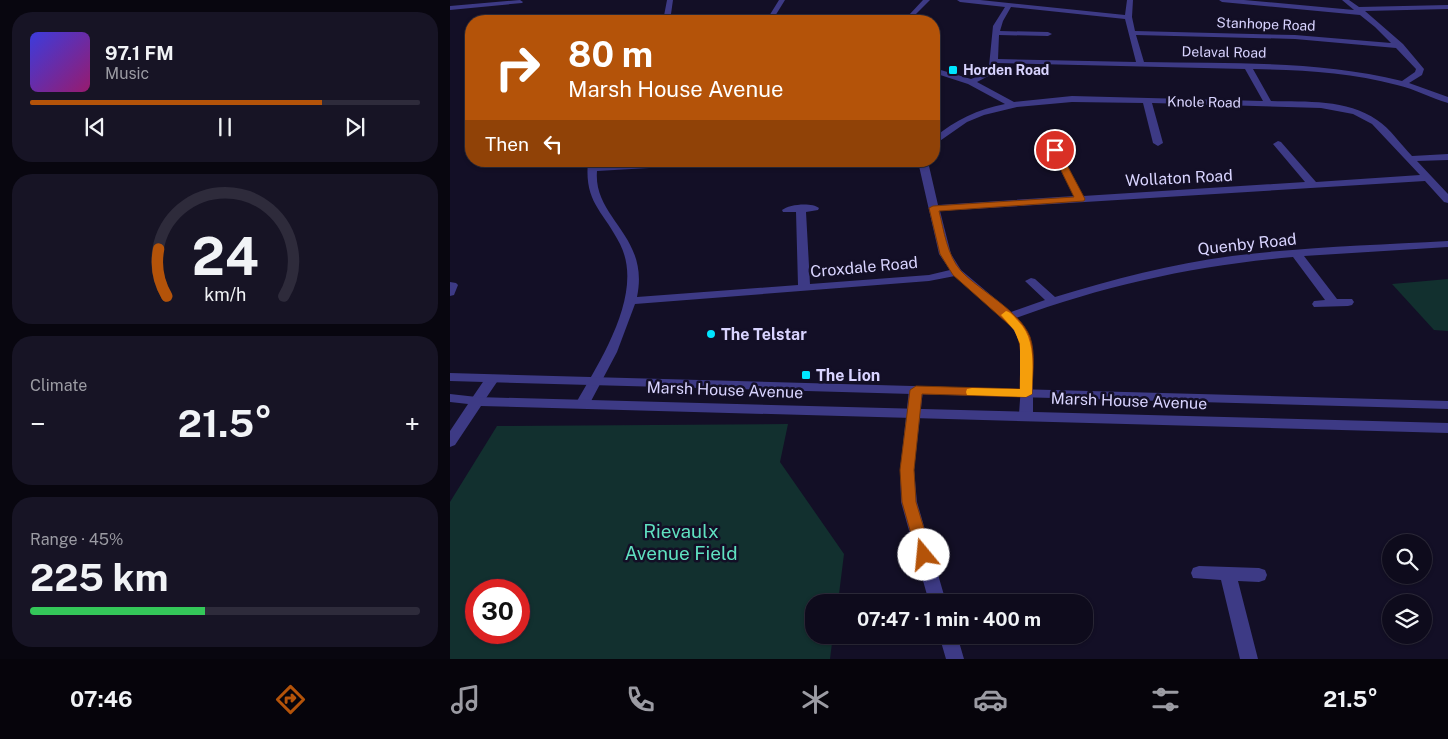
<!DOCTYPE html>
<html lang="en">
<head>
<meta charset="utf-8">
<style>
	body { margin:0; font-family:"Public Sans",sans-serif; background:#171425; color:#f1f3f6; height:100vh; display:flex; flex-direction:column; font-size:19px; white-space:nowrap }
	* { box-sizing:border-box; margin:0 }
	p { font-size:16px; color:#9b9ba3 }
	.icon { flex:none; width:28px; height:28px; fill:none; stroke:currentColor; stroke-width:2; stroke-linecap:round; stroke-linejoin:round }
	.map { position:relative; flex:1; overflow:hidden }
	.panel { display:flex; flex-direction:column; gap:12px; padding:12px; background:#08060f; width:450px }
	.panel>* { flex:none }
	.hud { position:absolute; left:15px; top:15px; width:475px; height:152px; border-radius:20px; box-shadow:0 1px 4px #0004,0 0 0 1px #2e2b3b; background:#b45309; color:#fff; overflow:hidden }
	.tools { position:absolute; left:932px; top:534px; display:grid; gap:10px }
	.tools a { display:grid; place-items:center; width:50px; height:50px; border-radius:50%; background:#0e0b1c; box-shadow:0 1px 4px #0004,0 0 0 1px #2e2b3b; font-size:25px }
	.speed { position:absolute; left:15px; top:579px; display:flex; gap:10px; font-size:25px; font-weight:700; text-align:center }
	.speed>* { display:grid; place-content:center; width:65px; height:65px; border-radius:50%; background:#0e0b1c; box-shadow:0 1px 4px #0004,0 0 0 1px #2e2b3b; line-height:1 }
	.speed .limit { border:8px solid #d22; background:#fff; color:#111 }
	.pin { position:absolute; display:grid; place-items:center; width:42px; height:42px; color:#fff; margin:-21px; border:2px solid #fff; border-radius:50%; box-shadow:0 1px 5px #0007 }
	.me { position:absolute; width:55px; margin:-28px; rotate:343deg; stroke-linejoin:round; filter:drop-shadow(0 0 4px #0008) }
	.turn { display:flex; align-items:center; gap:18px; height:105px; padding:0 20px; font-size:22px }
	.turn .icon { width:65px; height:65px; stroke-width:2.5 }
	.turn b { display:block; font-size:35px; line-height:42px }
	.then { display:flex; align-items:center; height:48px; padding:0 20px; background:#0003; gap:10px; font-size:19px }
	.big { font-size:38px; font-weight:700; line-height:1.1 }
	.panel .widget { flex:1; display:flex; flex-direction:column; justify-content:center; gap:8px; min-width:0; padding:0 18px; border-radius:20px; background:#171425 }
	.panel .dial { align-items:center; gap:0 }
	.dial svg { height:130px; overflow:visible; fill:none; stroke:#2e2b3b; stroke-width:7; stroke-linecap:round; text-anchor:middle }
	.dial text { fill:#f1f3f6; stroke:none }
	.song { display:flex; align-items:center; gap:15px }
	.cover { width:60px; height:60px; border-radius:8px; background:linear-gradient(135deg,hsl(240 70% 55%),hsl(320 70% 35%)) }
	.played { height:5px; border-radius:2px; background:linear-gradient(90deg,#b45309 75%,#2e2b3b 75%) }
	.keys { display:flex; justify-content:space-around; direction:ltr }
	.heat { display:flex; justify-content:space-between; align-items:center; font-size:28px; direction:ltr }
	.charge { height:8px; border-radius:4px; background:linear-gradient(90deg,#34c759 45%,#2e2b3b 0) }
	.trip { position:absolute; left:355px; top:594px; width:288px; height:50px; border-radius:20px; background:#0e0b1c; box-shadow:0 1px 4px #0004,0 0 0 1px #2e2b3b; font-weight:700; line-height:50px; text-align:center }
	.tabs { display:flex; height:80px; justify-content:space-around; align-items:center; background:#06040b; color:#9b9ba3 }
	.tabs .icon { width:35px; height:35px }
	.tabs .selected { color:#b45309 }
	.tabs b { font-size:22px; color:#f1f3f6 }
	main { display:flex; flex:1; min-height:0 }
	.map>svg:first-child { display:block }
</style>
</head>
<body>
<main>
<section class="panel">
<div class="widget">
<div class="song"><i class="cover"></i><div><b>97.1 FM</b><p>Music</p></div></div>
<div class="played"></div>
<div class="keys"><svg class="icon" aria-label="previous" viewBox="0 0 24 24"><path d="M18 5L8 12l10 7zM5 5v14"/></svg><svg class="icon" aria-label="pause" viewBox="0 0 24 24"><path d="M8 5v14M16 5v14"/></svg><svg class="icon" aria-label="next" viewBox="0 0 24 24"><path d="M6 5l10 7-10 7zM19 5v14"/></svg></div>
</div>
<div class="widget dial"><svg viewBox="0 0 100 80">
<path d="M14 69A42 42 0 1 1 86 69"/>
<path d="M14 69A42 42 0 0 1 9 40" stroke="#b45309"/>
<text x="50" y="56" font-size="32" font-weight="700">24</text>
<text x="50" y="72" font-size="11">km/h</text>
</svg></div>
<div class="widget"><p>Climate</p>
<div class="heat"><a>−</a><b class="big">21.5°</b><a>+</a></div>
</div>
<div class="widget"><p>Range · 45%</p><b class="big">225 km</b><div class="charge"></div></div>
</section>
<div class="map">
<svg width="998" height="659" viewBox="0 0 998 659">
	<rect width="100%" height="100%" fill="#130f26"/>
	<path fill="#12302f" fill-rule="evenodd" d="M998,279V331L984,330L942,284Z
		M338,424L330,462L394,554L388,602H364V635H383L380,659H0V502L47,426ZM26,590H69V632H26Z"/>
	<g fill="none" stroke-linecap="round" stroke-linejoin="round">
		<path fill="#3d3a85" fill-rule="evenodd" d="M70,0L73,2L72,3L0,10V6Z
			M217,0H223L220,21H213Z
			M329,0H335L322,21H316Z
			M473,0H480L463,17H459V15Z
			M507,0H530L675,15L677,0H683L682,17L685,31L845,35L941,43L925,27L910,15L772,2L769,0H794L904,10L892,0H899L909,7L998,5V9L915,11L953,44L974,69L972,75L959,83L998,97V103C981,98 965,89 947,85C900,72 852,70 803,69L821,101C856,102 897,99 927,120C940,128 951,145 962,156L998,154V160L967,161L998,194V203L994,202L975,181L490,211L501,254L511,270L561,312L595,300L575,281L581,278L585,279L605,297C663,279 722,264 782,256C854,247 926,245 998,241V247L854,256L887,299H902L904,302L902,305L898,306L864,307L862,304L864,301L875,300L843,257C747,265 656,285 566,318L580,337L583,357V416L581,419H571L569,416C570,393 575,360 568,338C562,320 520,289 505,276L479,281L185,304L167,352L140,403L138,406H128L126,403C150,361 195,293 170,244C153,210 134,203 138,161H148L147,165L212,161H274L269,164L147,171C143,219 200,235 187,297L348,285L346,212H333L332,210C339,204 362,202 369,208L368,210L356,212L360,284L479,275L500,270L489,254L469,166L470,161H480L479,166L488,205L624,196L601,152L585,148V144C591,143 597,147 603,147C608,146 611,143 616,144V148L610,151L633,196L855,182L823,144L828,141L831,142L866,182L970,175L922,124L903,114L871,108L702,103L713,143L708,146L703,143L693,103L622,102L567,107L534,115L517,122L484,145V138C505,120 528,109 555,104L518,84L484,73V68L521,79L529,76L539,66L543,26L555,7L510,2ZM561,7L675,19L686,62L548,59L549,35L598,36L602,34L598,32L550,31L553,21ZM686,35L845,39L946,48L966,69L965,72L952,81C866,60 781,64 694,62ZM547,63L795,69L813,101L622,96L564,102L527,82L542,74Z
			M0,282L6,283L8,285L4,295L0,296Z
			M42,375L49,379L32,404H22L20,401L22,398L37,376Z
			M466,386L471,387L473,390L464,470L467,502L496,602H479L451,502L450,470L459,390L461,387Z
			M749,566L809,568L815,570L817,575L815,580L809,582L788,581L808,659H790L771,580L743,578L741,573L743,568Z
			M489,635H507L514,659H496Z"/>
		<path fill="#3d3a85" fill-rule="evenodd" d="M0,373L998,401V409L0,381Z
			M0,394L27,397L998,423V433L31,406L5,445L0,447V431L18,404L0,402Z"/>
	</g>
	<path fill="#b45309" stroke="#753606" d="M602,148L609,150L635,199L634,201L489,211C494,231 497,255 511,271C530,291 570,311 580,337C586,354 582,376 582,394L576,397L472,394L464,470L466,502L482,555L480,559L474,560L469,559L467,555L452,502L450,470L460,390L466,386L570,389C570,370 574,348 565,330L503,275L490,254L479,208L483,206L624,197L601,150Z"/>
	<path fill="#f59e0b" d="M556,311C562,313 564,317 568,321C587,340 582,369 582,394L576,397L517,395L516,392L517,389L522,388L570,389V344L564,330L551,315Z"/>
	<g fill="#00e5ff" stroke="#130f26" stroke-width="2">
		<rect x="498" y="65" width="10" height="10" rx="2.5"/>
		<circle cx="261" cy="334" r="5"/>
		<rect x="351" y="370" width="10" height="10" rx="2.5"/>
	</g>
	<g text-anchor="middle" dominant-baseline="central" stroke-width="5" stroke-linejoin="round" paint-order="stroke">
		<g font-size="14" fill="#d9d4ff" stroke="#130f26">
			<text transform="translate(816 24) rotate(2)">Stanhope Road</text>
			<text transform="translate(774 52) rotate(1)">Delaval Road</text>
			<text transform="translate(754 102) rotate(1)">Knole Road</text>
		</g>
		<g font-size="14" font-weight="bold" fill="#d9d4ff" stroke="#130f26" text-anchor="start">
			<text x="513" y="70">Horden Road</text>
		</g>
		<g font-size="16" fill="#d9d4ff" stroke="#130f26">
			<text transform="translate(729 178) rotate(-3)">Wollaton Road</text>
			<text transform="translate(797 244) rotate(-6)">Quenby Road</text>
			<text transform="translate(414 267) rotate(-5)">Croxdale Road</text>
			<text transform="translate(275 390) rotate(2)">Marsh House Avenue</text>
			<text transform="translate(679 401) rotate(2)">Marsh House Avenue</text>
		</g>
		<g font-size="16" font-weight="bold" fill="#d9d4ff" stroke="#130f26" text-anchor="start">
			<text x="271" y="334">The Telstar</text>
			<text x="366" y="375">The Lion</text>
		</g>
		<g font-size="19" fill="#5fe0c0" stroke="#130f26">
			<text x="231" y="531">Rievaulx<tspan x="231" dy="22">Avenue Field</tspan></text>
		</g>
	</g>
</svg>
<div class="tools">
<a><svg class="icon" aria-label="search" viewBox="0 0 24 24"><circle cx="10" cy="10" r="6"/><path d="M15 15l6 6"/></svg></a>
<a><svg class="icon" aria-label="layers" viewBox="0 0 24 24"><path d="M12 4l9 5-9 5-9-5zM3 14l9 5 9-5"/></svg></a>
</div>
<div class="speed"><div class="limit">30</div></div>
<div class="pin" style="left:605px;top:150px;background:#d93025"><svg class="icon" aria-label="arrive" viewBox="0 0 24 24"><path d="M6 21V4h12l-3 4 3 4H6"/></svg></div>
<svg class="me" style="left:474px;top:555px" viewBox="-20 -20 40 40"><circle r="19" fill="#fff"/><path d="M0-13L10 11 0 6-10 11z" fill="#b45309"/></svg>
<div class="trip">07:47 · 1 min · 400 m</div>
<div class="hud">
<div class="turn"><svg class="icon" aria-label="right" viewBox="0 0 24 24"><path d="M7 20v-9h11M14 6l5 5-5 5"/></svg><div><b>80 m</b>Marsh House Avenue</div></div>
<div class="then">Then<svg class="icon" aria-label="left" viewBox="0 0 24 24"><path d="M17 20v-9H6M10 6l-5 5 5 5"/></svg></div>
</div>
</div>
</main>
<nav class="tabs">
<b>07:46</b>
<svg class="icon selected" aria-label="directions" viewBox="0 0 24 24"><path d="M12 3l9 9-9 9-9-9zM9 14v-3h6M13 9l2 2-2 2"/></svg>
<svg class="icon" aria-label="music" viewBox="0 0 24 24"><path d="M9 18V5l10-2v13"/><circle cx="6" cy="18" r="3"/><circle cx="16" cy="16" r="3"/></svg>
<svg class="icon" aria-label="phone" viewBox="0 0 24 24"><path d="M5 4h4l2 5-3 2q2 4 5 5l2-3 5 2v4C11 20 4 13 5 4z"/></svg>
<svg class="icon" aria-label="climate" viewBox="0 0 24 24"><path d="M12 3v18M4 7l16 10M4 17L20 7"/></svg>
<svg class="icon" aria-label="car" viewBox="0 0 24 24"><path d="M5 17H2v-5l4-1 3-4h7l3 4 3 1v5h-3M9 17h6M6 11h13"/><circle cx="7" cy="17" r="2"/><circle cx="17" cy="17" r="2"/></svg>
<svg class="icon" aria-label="filters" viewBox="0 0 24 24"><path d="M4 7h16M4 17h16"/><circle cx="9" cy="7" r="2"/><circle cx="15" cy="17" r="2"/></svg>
<b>21.5°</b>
</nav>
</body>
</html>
